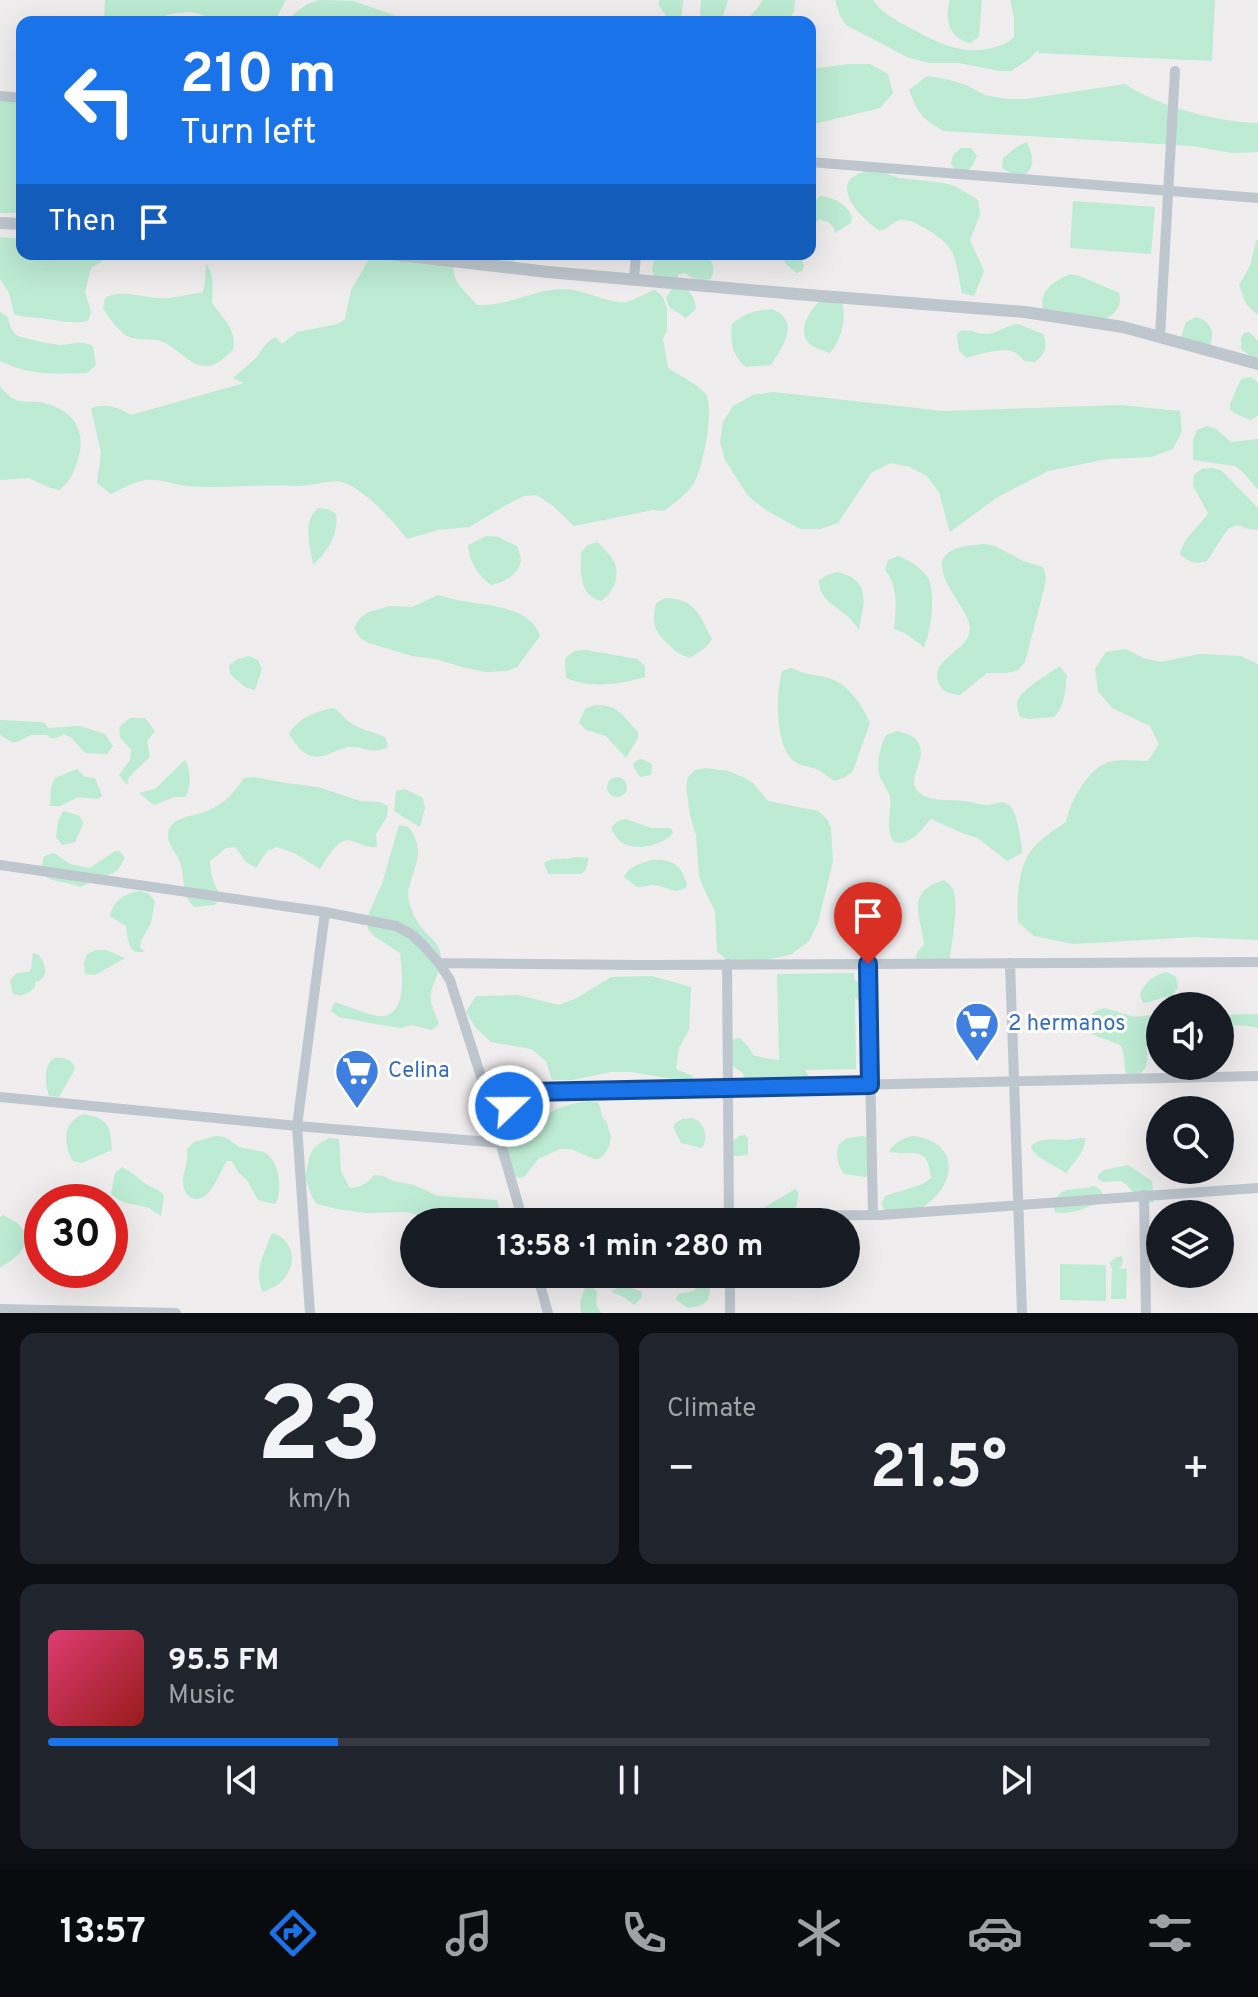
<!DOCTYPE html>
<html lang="en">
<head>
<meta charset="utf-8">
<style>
	body { margin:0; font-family:Overpass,sans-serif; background:#20242c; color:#f1f3f6; height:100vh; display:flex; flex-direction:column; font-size:30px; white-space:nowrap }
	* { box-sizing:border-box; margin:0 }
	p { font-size:26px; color:#9ea1a6 }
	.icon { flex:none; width:44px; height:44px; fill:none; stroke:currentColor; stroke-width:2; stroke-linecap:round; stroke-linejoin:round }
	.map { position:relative; height:1313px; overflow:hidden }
	.details { display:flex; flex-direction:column; gap:20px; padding:20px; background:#0d0f14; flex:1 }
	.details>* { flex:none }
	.guide { position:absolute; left:16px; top:16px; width:800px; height:244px; border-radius:16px; box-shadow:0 8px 32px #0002; background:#1a73e8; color:#fff; overflow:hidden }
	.controls { position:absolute; left:1146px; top:992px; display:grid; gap:16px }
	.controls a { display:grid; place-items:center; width:88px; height:88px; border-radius:50%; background:#171b24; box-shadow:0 8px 32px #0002; font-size:40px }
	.speed { position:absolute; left:24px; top:1184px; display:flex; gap:16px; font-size:40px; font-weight:700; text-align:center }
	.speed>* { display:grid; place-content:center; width:104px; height:104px; border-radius:50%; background:#171b24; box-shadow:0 8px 32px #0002; line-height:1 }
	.speed .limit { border:12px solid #d22; background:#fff; color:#111 }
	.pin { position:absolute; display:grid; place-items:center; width:68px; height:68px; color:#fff; margin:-82px -34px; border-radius:50% 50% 50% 0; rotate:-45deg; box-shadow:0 0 8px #0007 }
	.pin .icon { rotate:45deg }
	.me { position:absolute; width:88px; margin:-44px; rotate:68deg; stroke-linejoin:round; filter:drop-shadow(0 0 6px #0008) }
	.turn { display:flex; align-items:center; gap:28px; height:168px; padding:0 32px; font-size:36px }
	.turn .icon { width:104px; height:104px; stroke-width:2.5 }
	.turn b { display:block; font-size:56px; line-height:68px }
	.then { display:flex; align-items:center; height:76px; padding:0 32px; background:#0003; gap:16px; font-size:30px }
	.big { font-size:60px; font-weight:700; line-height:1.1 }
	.details .card { flex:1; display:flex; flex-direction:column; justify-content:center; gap:12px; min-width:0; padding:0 28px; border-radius:16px; background:#20242c }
	.details .dial { align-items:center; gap:0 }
	.dial b { font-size:104px; line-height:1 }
	.song { display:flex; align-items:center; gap:24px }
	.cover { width:96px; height:96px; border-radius:12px; background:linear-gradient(135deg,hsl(340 70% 55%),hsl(0 70% 35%)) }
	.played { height:8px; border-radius:4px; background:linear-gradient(90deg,#1a73e8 25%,#363941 25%) }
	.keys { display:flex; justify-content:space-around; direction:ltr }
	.heat { display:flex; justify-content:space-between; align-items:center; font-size:44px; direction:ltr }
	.details .tiles { flex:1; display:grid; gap:20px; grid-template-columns:1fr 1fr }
	.card:last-child { grid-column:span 2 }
	.trip { position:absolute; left:400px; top:1208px; width:460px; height:80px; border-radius:40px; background:#171b24; box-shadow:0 8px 32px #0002; font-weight:700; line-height:80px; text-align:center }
	.menu { display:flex; height:128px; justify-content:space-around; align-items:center; background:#090b0e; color:#9ea1a6 }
	.menu .icon { width:56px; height:56px }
	.menu .selected { color:#1a73e8 }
	.menu b { font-size:36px; color:#f1f3f6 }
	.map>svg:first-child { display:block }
</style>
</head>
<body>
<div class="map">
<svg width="1258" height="1313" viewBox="0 0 1258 1313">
	<rect width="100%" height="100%" fill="#efeded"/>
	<path fill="#bdebd3" d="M105,0H286L274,22C261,22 233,25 222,22C205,18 200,10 179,13C155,16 127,31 104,18Z
		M322,0L353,1L414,22H286C296,12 307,1 322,0Z
		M659,0H683L682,14L679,19L669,20L658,4Z
		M701,0H728L723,16L718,22H706L700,14Z
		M762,0H795L794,13L793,12L790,21L744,22C751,14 759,9 762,0Z
		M835,0H873C883,15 898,21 914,30C940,44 962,55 992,48C1001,45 1008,44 1014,37V17L1010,0H1215L1212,61L1039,53L1038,50L1028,60L1011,71H1000L959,63H929L907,57L846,25L840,16Z
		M950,0H982L979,37L970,43C949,38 944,19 950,0Z
		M850,64H870L888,74L893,93L880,108L810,125V69Z
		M927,76L946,79L966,85L985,95L1006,99H1026L1125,84C1159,107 1218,122 1258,123V152L1232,153L1193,146L944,131C922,119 918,113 909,90Z
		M0,96L22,100V213H0Z
		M1027,142C1035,160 1035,168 1020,179L1002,168L1003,158L1018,146Z
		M961,148H971L977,156L973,165L962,179L951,164L953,155Z
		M864,171H879L899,178L944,183L955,186L978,200L980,215L970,240L984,271L974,296L962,293C954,255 958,246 921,226C915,222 905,218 897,221C891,224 887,229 880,231C868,223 842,201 848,183C850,177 859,174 864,171Z
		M820,196C832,196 850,206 852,218L851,223L835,233L834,228L828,222L819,219L810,231V207Z
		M1073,201L1155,207L1151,254L1070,248Z
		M0,237L22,239V254H109L107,258L91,268L85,292L91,312L88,321C73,324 61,321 47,319C35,317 25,318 14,314L9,293L0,279Z
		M1258,240V315L1246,304L1239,285L1250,266L1256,241Z
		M369,254H458C445,278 463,288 477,305C506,307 535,289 564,289C582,289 613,305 626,302C636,300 645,293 655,290L663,297L667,309V330L663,339L668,368C680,376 696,383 705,393C716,406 702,472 693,485C686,495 674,503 664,511L653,510L574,526L552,505L536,495L524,496L506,505L469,527L438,530L407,539C393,521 365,489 342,482C333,479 308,487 294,486C259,484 223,489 188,486C175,485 159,478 146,480C134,481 122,489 111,494L97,483L101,453L91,408C106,403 118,407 131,415L244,383L233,378L255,359L267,343L275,337L282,344L297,332L338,324L345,319L351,290L368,261Z
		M471,254H515V266L472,259Z
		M656,254C676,254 724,245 711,279C699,282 695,280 685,273L679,274L675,282L656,279L652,270Z
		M781,254H800L804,266L802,271L797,273C790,269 783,262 781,254Z
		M206,263C214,276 213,288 212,303C223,319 237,329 233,350C226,356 217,366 207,366C192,367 177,349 164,342C152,337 138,342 127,336C118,330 108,317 103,308L105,298C121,289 139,297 157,298C172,299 187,295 203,292L205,283Z
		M1070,274L1080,276L1119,293C1124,312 1105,323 1087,322C1073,321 1057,313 1043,310C1039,289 1054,282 1070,274Z
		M680,286C691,291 695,297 696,309L686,318L669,307L666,298L671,290Z
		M825,296L841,301C848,318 841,340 830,353C825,351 817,349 812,346C793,332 813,305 825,296Z
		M772,309C802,322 782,347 771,365L746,367C732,356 730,340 732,324C745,313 756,310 772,309Z
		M0,312L8,317C9,323 11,330 16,335C21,338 55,345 61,345C74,344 81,340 93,346L96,365L87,373C53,374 32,376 0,361Z
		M1196,317C1211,321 1215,332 1210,345L1184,341L1181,337L1186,322Z
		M1018,324L1043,334C1048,344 1045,357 1034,362L1024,361C1022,358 1018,354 1014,352C1004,347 978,354 967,358L959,351L957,335L960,331C970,329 976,334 986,334C997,334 1006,325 1018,324Z
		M1249,332L1258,341V358L1249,355L1241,349V338L1244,333Z
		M1251,377L1258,382V416L1250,420L1234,413L1230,410V404L1241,379Z
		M0,386C4,391 8,396 14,399C24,404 34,400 44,403C73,410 87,430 78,459C74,471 70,483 59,490L48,487L29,478L0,480Z
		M773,392L943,411L1121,405L1180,411L1182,431L1173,449L1151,457L1107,459L1048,471L996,498L950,532L939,492L927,476L910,467L891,463L872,472L838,523L820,529H800L766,510L748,496L725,460L720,442L723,422L733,406L753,395Z
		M1207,426L1216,429L1231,442L1258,439V490L1244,473L1235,466L1193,460V440L1197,430Z
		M1212,468L1221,470L1258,508V530L1248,529L1238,525L1229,528L1223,536L1207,561C1195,565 1189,562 1180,554C1184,536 1199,528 1208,513L1193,486L1194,475L1202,469Z
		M318,508L328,509L336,514C339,534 328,551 313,565C311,545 301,524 318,508Z
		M486,536L498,537L517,546C518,551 521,555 521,560C520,574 503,583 491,585C478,576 469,561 468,545Z
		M598,542C603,548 613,557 615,564C620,579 612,594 601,601C578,594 581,571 581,552L588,545Z
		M985,544L995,546L1023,561L1043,567L1046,577L1044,589L1025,662L1018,670L1007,673H987L960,695C951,694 943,693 939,684C928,658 969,652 970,629C971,608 918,564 955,549C964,545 976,545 985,544Z
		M898,556C909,560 922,568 928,578C936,593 931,631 924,647L905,633L894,629C896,609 899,587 885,570L888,560Z
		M837,572C872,580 864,602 859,630C855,624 851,619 846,615C833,604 819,599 819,580L827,575Z
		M438,595C448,598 459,601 469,602C495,607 529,607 540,636L517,667L508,671L486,672L466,668L435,659L412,656L369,643L360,638L354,628L360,618L369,612L390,606L412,607Z
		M665,598C696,599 699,615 712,639L706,647L690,658C680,655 675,651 668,644C653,630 652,623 656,603Z
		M1126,649L1143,658L1161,662L1200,654L1241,656L1258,664V940L1195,937L1073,944L1034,936L1018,922C1017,898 1017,865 1035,846C1043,837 1056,829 1066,822C1070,802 1088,768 1109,762C1121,759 1136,761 1148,761L1159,744L1150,726L1112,708L1098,691L1095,669L1106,652Z
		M586,650L637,659L645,666V677C621,684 590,689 566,678L565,662L566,657L575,651Z
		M249,656L258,660L262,669L255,690L245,687L230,674L229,665L238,659Z
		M1060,666L1067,676C1065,692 1065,705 1054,717L1029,719L1020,717C1018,711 1015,704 1019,698C1025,687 1049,674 1060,666Z
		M792,668C804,675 815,674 828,678C848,683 862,705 870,723L853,771L845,777L835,781C828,777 821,770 813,768C807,766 801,766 795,762C774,747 776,693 782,671Z
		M595,705C618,704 624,717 638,732V738L626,758L606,736L586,730L579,723L585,709Z
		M333,708C341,712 342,716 348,721C356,728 375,733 385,737L388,747C372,755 366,747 350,747C344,747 337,751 331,753C310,763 300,752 289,734C299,717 315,712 333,708Z
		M130,718H145L155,731L147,741L150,757L129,777L127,785L119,775L130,760L131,750L120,737L119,727Z
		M0,720L40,722L45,723L48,728L80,726L105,734L113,746L107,754L85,753L72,738L64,734C57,738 53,741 47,735H31L17,742H12L0,735Z
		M897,731C944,741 905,775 916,789C927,803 947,799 963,801C971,801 979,805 987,805C995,805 1002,798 1010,806C1017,813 1020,837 1022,847V853L1007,861L978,838L962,833L931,819C920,830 912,846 894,842C884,828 892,812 890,797C888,790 884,785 881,779C875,766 880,747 886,735Z
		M642,759L652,764L651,775L640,777L634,768L633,764L637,760Z
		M185,760C191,771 192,786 185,797H174L154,805L139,793L155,789Z
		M706,768L728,771L745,778L754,784L768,801L818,811L827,819L831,828L833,861L818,923L809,941L792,954L743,966L724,958L717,951L715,911L702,885L699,875L696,835L690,816L686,787L688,777L695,770Z
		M77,769L85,777L95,778L102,796L98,799L78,797L60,806H50L51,788L55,778Z
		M254,777L286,783L318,787L360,801L380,802L388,806L387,817L376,834L377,847C366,848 362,844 352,841C337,836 328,858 320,869L296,854L277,847L267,851L256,868L246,862L235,847L226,848L210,861C210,876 215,886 222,898L214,905L194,907C180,892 186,882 181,866C179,855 169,847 168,837C167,816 193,817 207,811C224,804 234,793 244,778Z
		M607 787a10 10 0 1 1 20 0a10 10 0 1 1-20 0Z
		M405,789L423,798L425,808L420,827L394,811L396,791Z
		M63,811L80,816L83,824L75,842L62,845L56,837L58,821Z
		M626,819L651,828H671L673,833C662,846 635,852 621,842C617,839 615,834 612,831V826L620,820Z
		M399,825L409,827C423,848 418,859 411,880C410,884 408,889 408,892C408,907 416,921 425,932C431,938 438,943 440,952C444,970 433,978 431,994C429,1003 436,1015 439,1024L432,1030L411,1025L401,1028L381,1025L339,1017L331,1011L335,1002C349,1006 364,1014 378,1016C409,1018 402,972 400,953L374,936L368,929L367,920L370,910L382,884Z
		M115,851H120L125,858L117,871L80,887C63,878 34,887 44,856L54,853L70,864L90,868Z
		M576,857L589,858L585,871L581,874H548L544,863C553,856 566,861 576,857Z
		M652,860C672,858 683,866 687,886C675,897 667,885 652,885C647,886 642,887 637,887L624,877C629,866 641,863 652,860Z
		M944,880C948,883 951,885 953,889C959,900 952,948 949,961L919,969C914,958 915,953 924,945C921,914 904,893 944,880Z
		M139,891L148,893L155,901L151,923L141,941L140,948L145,951C128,957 128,939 126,926L110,916C113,901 124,894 139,891Z
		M96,950H106L125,958L95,975L85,974L84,963L87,954Z
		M33,953L39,955C46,965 50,978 35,982V987C28,994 22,997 13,994L10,980L17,973L28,972L31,969Z
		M1167,972L1176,977L1178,987L1171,997C1160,996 1154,1002 1143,1003L1140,995C1144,982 1154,975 1167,972Z
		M854,973V980L870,989L873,1008L855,998L856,1069L805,1070L809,1077L803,1086L745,1083L743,1073L734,1067L725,1049L730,1040L740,1038L748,1046L753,1055L764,1058L779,1060L777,974Z
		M652,976L691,987L689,1030L679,1048L676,1069L693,1076L690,1082L631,1072H611L572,1080H552L546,1061L531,1049L491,1042L476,1028L466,1012L476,996L518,995L559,1005L577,998L611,977Z
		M1105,1008L1134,1017L1153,1015L1160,1016V1038L1146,1046C1149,1061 1148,1071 1133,1079L1126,1073C1123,1063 1126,1054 1120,1045L1092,1034L1086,1027C1089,1015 1093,1011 1105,1008Z
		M1258,1014V1028C1245,1025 1232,1023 1220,1030V1015Z
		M54,1058C63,1057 73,1059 75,1069L59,1097L49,1096C45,1084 43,1066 54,1058Z
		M589,1101L599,1103L602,1117L606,1121L611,1136L609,1147L604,1155L599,1159H594L571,1149H560L538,1159L525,1176L520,1178C510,1176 507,1170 501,1162C491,1147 505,1136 519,1130C523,1129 528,1129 532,1127C538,1125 542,1119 547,1115C558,1106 574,1103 589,1101Z
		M85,1114C110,1120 110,1126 112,1150L82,1163L73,1161C62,1144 63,1119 85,1114Z
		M692,1118C705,1122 709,1137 702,1148L681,1143L674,1129V1124L682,1119Z
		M745,1135L748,1138V1155L735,1156L731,1154L728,1146L739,1136Z
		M215,1136C227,1136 229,1140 238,1146C246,1150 255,1149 263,1152C279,1158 284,1191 275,1204L260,1201L256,1197L247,1180L239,1173L232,1161H227C219,1172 209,1208 190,1197C184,1193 183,1186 183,1180C184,1169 189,1161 187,1149L194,1142Z
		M863,1136L868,1138L870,1172L866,1177L844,1174C838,1166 835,1153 839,1144L847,1138Z
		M912,1136C961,1141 957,1185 923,1207C920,1210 916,1212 912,1213C904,1214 894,1213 886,1212L881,1204L885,1196L923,1184L931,1178C927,1142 912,1157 889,1152C895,1142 901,1139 912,1136Z
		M329,1138L339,1139L341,1171L350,1188C361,1187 367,1184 374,1175L384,1176L393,1181L414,1185L438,1196L497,1200L502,1222H443L407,1212L367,1213L337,1209L317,1204L312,1197L305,1178L309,1158L313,1149L320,1143Z
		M1080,1138H1085C1086,1151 1073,1163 1066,1173L1039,1157L1032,1150L1031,1146C1046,1134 1063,1143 1080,1138Z
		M1128,1165L1152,1181L1154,1202L1143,1204L1136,1201L1137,1198L1127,1185L1121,1181L1103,1182L1098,1179V1175L1104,1170Z
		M122,1167C132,1172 138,1178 146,1184C153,1188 158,1189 164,1195L161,1216C160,1215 150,1209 149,1208C134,1203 124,1206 111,1194L115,1173Z
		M1093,1186C1101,1187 1103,1193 1105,1200C1089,1206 1072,1216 1055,1212L1054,1208L1059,1194C1070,1186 1082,1191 1093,1186Z
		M795,1189L798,1192C798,1201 797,1207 791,1213L759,1216L765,1207Z
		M3,1215C8,1218 16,1221 20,1226C38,1243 13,1260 0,1268V1217Z
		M273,1233C295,1241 298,1265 281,1282C276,1287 269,1289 263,1292C253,1274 264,1255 270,1237Z
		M1122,1256L1123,1262L1121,1267L1116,1268L1127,1269L1126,1299H1111L1112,1268L1109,1263L1117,1257Z
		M1060,1264L1106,1265V1301L1060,1300Z
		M705,1274L709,1277C711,1298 711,1305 688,1308L675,1299L679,1294L694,1291Z
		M585,1287H591L597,1291L596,1305L601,1313H581L580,1303Z
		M617,1288H631L642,1292V1297L634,1305L624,1297L611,1292Z"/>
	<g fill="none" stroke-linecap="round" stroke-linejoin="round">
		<path stroke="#bec6ce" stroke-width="10" d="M0,96L22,98
			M810,162L1258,198
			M634,279L636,254
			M1160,336L1175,71
			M0,865L325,912L396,926L411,934L423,945L439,963L450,980L485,1089L523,1221
			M439,963L642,965L1258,962
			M1010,963L1022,1313
			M727,964L729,1220
			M868,964L873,1215
			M485,1089L532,1092L1258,1076
			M0,1097L297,1126L501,1143
			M498,1129L509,1106L527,1092
			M1144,1195L1146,1313
			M521,1217L881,1215L1258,1188
			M537,1274L548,1313
			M730,1274V1313
			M0,1309L176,1313
			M310,1313L297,1126L325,912"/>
		<path stroke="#bec6ce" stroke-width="12" d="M0,223L22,224
			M391,254L548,272L796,294L1025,312L1123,327L1258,364"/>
	</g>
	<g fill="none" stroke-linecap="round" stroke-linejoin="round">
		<g stroke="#114b97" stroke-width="20">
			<path id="route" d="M509,1106L527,1092L870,1085L868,964"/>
		</g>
		<use href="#route" stroke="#1a73e8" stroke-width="14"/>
	</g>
	<defs>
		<g id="supermarket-pin" transform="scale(2.3)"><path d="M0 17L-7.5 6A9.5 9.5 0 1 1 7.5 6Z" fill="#3f7fe0" stroke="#fff"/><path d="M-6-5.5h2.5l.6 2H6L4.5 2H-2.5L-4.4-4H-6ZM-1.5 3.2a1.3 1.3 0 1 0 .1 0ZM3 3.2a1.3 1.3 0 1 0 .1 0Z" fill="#fff"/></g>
	</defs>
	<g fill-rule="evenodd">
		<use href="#supermarket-pin" x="977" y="1024"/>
		<use href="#supermarket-pin" x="357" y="1071"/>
	</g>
	<g text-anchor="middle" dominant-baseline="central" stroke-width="6" stroke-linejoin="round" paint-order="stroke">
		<g font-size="22" fill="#366cbe" stroke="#fff" text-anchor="start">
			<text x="1008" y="1024">2 hermanos</text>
			<text x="388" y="1071">Celina</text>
		</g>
	</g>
</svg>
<div class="controls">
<a><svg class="icon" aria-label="sound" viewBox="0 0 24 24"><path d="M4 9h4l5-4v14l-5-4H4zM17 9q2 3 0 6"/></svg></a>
<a><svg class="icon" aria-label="search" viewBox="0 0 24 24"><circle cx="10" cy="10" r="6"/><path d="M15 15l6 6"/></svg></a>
<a><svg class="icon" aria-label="layers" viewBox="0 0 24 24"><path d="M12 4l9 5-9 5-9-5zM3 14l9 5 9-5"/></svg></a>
</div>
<div class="speed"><div class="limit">30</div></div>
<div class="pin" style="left:868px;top:964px;background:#d93025"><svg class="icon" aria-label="arrive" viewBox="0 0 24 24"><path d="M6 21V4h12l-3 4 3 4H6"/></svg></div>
<svg class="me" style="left:509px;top:1106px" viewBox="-20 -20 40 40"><circle r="17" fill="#1a73e8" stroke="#fff" stroke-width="3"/><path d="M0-11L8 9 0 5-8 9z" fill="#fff"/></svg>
<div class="trip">13:58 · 1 min · 280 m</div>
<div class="guide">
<div class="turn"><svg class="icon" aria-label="left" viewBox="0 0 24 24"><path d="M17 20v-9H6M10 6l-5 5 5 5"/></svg><div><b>210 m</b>Turn left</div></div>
<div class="then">Then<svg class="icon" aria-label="arrive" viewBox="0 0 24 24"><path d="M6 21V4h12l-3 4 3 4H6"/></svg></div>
</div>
</div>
<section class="details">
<div class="tiles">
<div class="card dial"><b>23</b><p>km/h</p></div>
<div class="card"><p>Climate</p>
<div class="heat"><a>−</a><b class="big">21.5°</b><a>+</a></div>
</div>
<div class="card">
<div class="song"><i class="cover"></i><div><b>95.5 FM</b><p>Music</p></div></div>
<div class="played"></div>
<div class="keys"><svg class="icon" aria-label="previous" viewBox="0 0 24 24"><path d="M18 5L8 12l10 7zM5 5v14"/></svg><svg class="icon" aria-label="pause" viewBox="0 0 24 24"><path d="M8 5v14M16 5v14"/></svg><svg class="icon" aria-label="next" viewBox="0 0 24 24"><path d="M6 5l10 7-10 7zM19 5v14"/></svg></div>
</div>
</div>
</section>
<nav class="menu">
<b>13:57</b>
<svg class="icon selected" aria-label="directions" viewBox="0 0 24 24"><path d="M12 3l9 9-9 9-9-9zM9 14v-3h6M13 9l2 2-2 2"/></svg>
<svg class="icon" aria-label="music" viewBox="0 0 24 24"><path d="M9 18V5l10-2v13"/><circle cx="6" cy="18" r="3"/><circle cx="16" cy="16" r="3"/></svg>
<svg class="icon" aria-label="phone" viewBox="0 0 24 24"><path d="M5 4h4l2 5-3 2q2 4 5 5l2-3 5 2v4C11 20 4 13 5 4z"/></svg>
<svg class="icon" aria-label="climate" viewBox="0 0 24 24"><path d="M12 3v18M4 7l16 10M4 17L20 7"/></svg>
<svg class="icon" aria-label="car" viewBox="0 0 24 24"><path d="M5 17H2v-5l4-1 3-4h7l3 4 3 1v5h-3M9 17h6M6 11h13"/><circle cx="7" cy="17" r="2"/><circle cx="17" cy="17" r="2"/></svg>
<svg class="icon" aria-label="filters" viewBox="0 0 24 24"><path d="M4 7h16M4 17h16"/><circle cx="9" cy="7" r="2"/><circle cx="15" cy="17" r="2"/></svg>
</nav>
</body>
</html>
